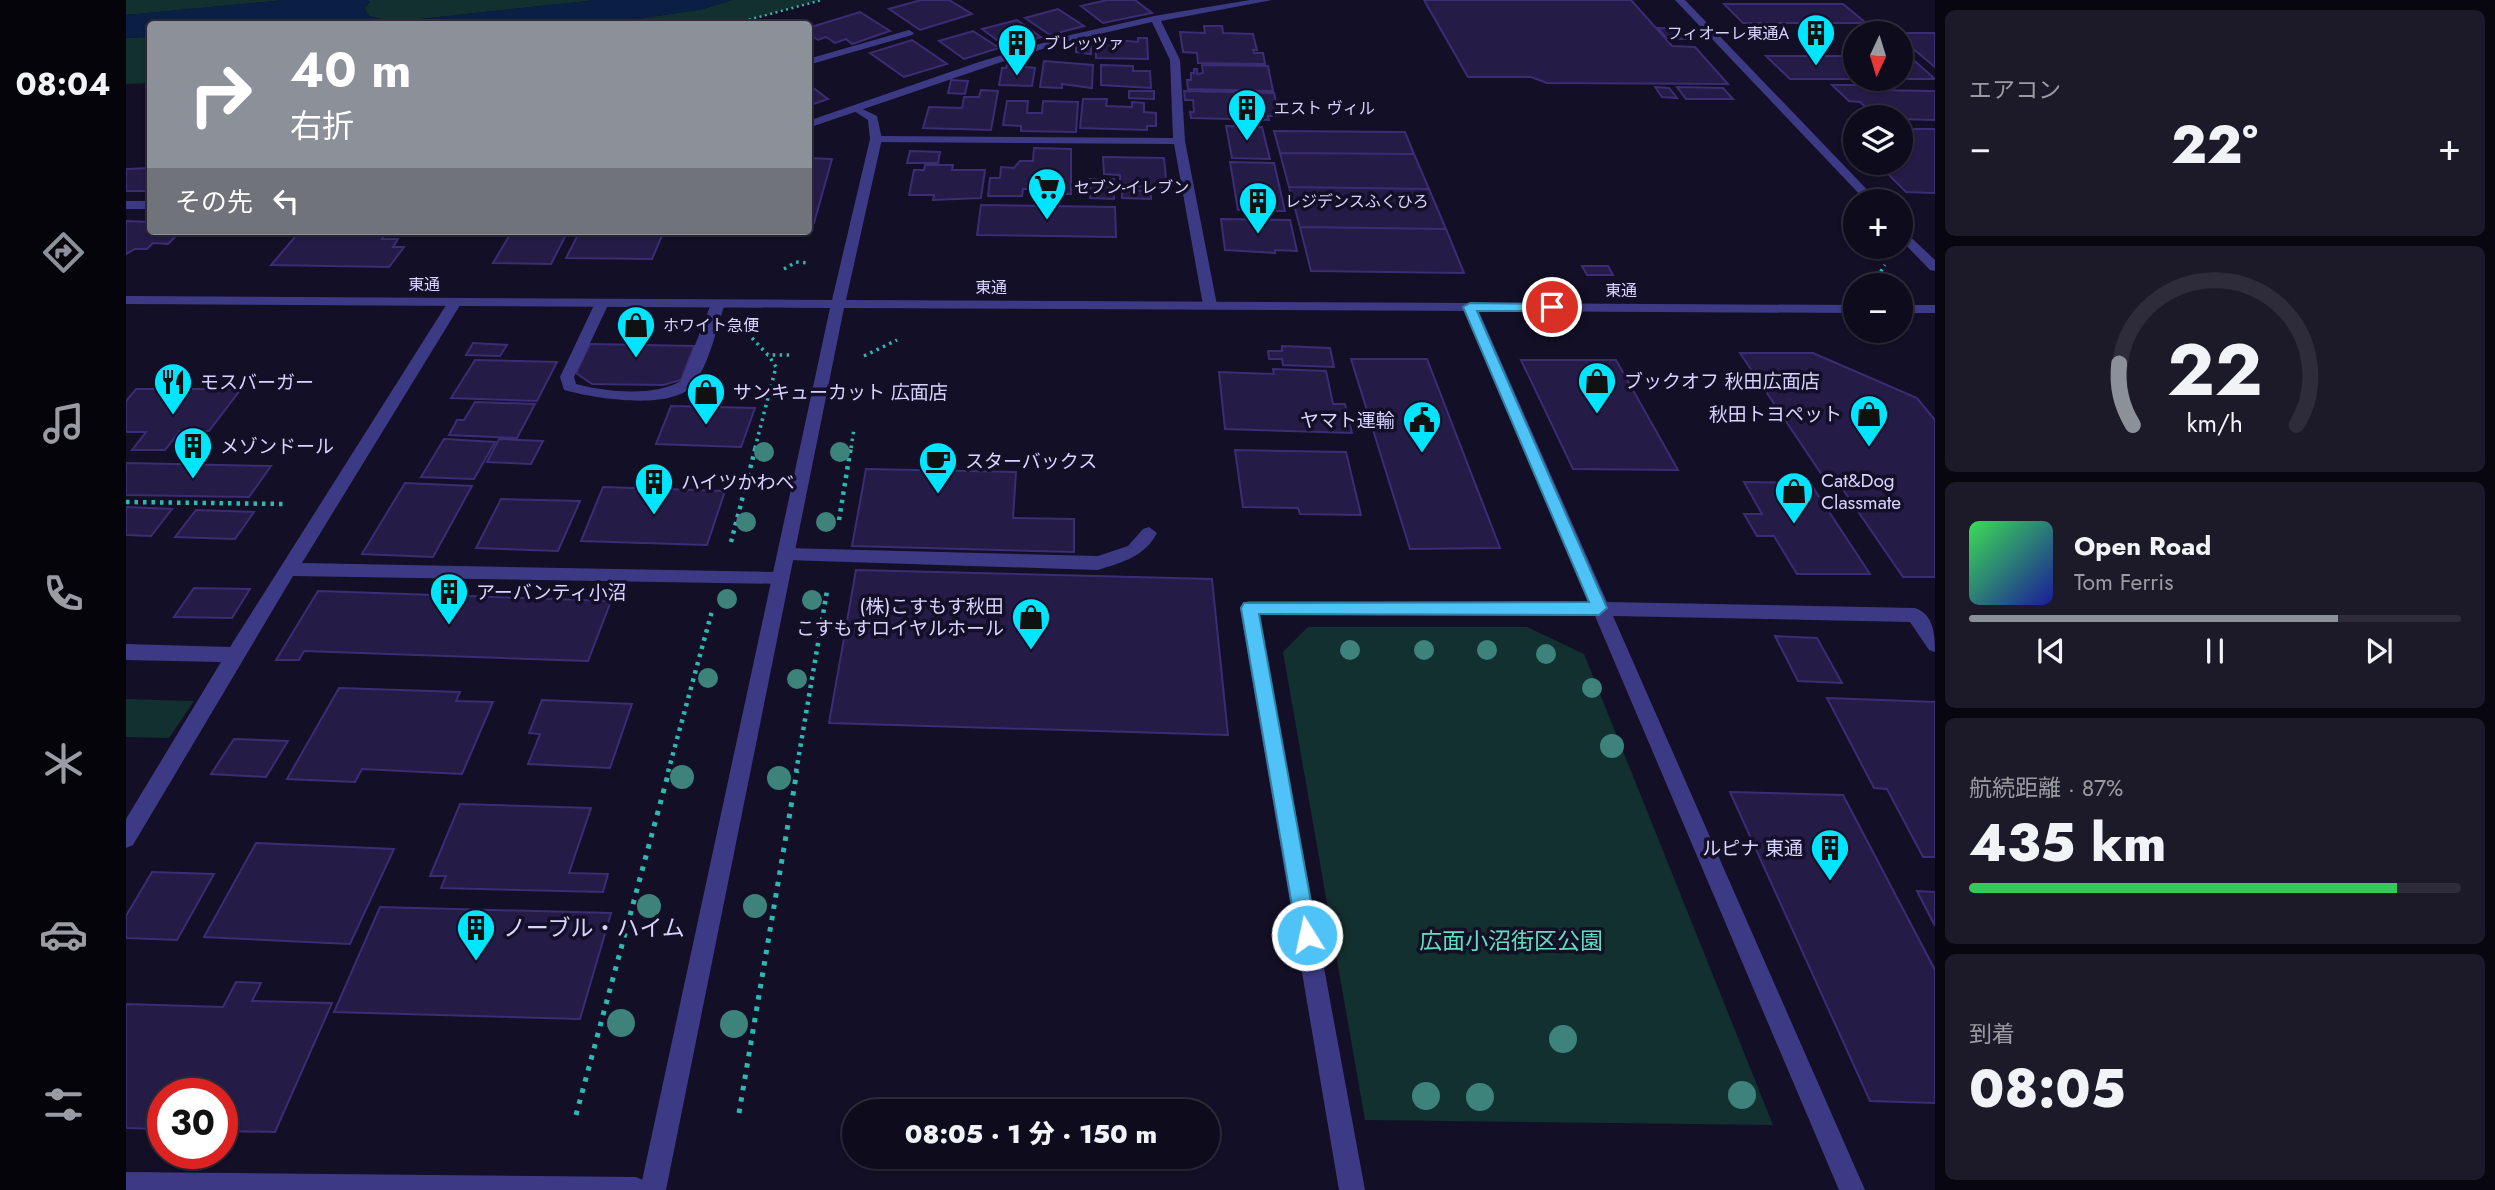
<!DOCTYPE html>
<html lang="ja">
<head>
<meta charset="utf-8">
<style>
	body { margin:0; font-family:Jost,"Noto Sans JP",sans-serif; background:#1c1929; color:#f1f3f6; height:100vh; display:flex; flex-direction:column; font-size:26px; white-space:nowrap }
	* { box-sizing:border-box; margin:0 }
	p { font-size:23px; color:#9b9ba3 }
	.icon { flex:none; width:38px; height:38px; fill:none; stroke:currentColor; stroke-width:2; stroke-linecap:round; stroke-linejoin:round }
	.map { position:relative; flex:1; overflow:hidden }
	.details { display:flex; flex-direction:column; gap:10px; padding:10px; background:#08060f; width:560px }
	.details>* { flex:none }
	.banner { position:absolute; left:21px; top:21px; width:665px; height:214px; border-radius:7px; box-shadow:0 2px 5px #0004,0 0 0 2px #2e2b3b; background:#8c9099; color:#fff; overflow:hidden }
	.needle { width:46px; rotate:184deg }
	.controls { position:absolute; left:1717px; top:21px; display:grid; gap:14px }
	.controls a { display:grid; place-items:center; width:70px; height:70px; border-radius:50%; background:#0e0b1c; box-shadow:0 2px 5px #0004,0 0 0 2px #2e2b3b; font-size:35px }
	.speed { position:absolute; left:21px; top:1078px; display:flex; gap:14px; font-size:35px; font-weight:700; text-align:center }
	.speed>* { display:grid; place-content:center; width:91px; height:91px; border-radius:50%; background:#0e0b1c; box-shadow:0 2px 5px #0004,0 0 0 2px #2e2b3b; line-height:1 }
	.speed .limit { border:10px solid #d22; background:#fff; color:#111 }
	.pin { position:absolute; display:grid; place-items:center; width:60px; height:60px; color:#fff; margin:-30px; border:4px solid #fff; border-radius:50%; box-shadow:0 2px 7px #0007 }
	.me { position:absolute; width:77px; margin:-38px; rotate:350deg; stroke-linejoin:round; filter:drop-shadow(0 0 5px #0008) }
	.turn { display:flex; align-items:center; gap:24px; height:147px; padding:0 28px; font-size:32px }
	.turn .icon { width:91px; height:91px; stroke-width:2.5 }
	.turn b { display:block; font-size:49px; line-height:60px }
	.then { display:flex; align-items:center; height:66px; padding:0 28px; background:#0003; gap:14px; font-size:26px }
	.big { font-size:52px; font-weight:800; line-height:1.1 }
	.details .card { flex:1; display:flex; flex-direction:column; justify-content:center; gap:10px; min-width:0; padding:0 24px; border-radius:10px; background:#1c1929 }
	.details .dial { align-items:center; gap:0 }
	.dial svg { height:182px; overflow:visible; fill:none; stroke:#2e2b3b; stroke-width:7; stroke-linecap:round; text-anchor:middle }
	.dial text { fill:#f1f3f6; stroke:none }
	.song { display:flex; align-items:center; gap:21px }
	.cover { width:84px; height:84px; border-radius:10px; background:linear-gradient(135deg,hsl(130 70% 55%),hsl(240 70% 35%)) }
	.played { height:7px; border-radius:4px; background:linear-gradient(90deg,#8c9099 75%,#2e2b3b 75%) }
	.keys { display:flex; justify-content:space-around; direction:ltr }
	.heat { display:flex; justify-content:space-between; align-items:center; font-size:38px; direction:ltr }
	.charge { height:10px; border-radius:5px; background:linear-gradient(90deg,#34c759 87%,#2e2b3b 0) }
	.trip { position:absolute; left:716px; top:1099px; width:378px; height:70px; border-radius:35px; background:#0e0b1c; box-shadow:0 2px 5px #0004,0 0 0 2px #2e2b3b; font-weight:800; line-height:70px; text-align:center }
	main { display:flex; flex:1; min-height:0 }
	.dock { display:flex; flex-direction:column; width:126px; justify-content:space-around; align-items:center; background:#06040b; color:#9b9ba3 }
	.dock .icon { width:49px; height:49px }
	.dock .on { color:#8c9099 }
	.dock b { font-size:32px; color:#f1f3f6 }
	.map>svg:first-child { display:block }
</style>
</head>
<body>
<main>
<nav class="dock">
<b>08:04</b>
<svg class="icon on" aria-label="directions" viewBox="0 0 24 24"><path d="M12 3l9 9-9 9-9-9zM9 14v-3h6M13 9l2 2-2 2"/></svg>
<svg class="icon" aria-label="music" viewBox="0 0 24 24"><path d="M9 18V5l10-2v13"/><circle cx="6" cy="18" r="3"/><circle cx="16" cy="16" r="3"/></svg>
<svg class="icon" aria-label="phone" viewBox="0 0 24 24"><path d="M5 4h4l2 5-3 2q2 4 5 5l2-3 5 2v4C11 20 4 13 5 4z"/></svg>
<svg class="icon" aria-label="climate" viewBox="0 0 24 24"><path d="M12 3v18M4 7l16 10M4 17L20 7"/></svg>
<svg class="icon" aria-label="car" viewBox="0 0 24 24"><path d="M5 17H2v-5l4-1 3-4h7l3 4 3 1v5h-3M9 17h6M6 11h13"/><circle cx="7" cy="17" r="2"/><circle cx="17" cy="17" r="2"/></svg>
<svg class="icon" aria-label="filters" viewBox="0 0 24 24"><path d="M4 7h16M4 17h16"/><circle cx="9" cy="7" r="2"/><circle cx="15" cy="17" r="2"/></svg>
</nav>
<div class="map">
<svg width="1809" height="1190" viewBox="0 0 1809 1190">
	<rect width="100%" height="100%" fill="#130f26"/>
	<path fill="#12302f" d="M0,0H159L0,15Z
		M241,0H470L267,22L243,16L238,8L244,2Z
		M606,0H693L607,24H479L577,9Z
		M24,37V83L0,84V38Z
		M1182,627H1401L1458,654L1647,1125L1239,1120L1157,652Z
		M0,699L68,701L43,738L0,737Z"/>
	<path fill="#0a1f44" d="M159,0H241L244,2L238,8L243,16L267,22L470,0H606L577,9L479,24H24V37L0,38V15Z"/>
	<path fill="#241b47" stroke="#3b2d73" stroke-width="2" d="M795,0H823L846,14L794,30L763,9Z
		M981,0H1009L1026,13L977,23L955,6Z
		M1298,0H1505L1546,46L1569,47L1602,84L1421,83L1405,77H1342Z
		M1598,4H1717L1740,23H1617Z
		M932,9L958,26L924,35L899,18Z
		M734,12L764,31L726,44L720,39L709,43L700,37L692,40L682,33V28Z
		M891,20L915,37L880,47L856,29Z
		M1078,26H1096L1097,33L1127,34L1131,50H1127L1128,53H1137L1139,64L1072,63L1071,53L1057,52L1054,32L1079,33Z
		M1532,28L1555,29L1565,39H1541Z
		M847,31L873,48L838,59L813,41Z
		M1769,33H1809V67L1774,38V33Z
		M970,38L1012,42V38H1021L1022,59L970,58Z
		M786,40L821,64L778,77L744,53Z
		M950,43H965V54L950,52Z
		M1774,55H1782L1809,79H1664L1640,56H1729V79H1774Z
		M918,61L967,65L966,88L936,84V88L914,87Z
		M881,65L909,68L906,86L873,85L876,68H880Z
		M975,65L1007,66V71H1024L1025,88L975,85Z
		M1076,65L1142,66L1147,91L1062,89L1061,80H1065V73H1068V69H1071V74L1077,73Z
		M825,80L842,81L839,94L822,93Z
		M682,84L702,99L682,106Z
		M1706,85H1736L1741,90L1809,91V120L1774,119L1763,117L1758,112H1745L1734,102L1723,101Z
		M1529,87L1543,88L1551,98L1536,97Z
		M1551,87L1597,88L1607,99H1560Z
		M855,90L872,91L865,130L797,128L803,107L836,108L838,97H853Z
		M1003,91H1028V99L1003,98Z
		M1058,91L1148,93L1153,116H1142L1143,120L1065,118L1064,112H1068L1067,100H1059Z
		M957,99H981L980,106L1006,107V102L1018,103V112L1030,113V126H1021V130L954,128Z
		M881,101H902L901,113H916L917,101L952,102L950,132L895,131V126L877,125Z
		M1100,126L1136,127L1144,159L1106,158Z
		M1774,129H1809V193L1780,192L1751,163H1774Z
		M1148,131L1279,132L1288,154L1154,153Z
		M908,148L945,149V194H911V189H897L896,196H862L864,178H874L875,167L888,168L894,161H907Z
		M784,151L814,152L812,163H781Z
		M1154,153L1288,154L1303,189L1163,187Z
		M977,157L1038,158L1041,187L994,186V175L978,174Z
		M682,158L706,159L688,223H682Z
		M1104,162L1148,163L1159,211L1112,210Z
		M799,165H827L826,170H859L855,198L807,200L808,195H783L788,170H798Z
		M24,168V191H0V169Z
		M964,179H988V199L964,198Z
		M1163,187L1303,189L1320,229L1174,227Z
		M996,190L1025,191V199L996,198Z
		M855,205L989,207L990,237L851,235Z
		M1095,219L1164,220L1171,251L1149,250V253L1099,250Z
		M0,221L24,222V231H55L42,244L27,243L21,249H9L0,254Z
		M1174,227L1320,229L1338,273L1185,271Z
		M174,231H261L256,239H272L267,247H278L263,267L145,265Z
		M386,231H442L425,264L367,263Z
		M454,231H538L526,259L440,258Z
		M1456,266H1482L1487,275H1461Z
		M347,343L381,345L374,356L340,355Z
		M464,344L568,346L555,380L537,385L466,384L450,373Z
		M1156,346L1204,348L1208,367L1157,365L1156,359H1143L1142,351H1156Z
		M1614,353H1687L1791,398L1809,420V577H1777L1707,475H1696Z
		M1225,359H1301L1374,548L1284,549Z
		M349,360L431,362L411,401L325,398Z
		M1395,360H1490L1552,470L1447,469Z
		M1147,369L1200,371L1207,404H1219L1226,433L1099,429L1093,372L1148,374Z
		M10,389H115L83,431H54L39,450H6L20,432H0V401Z
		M349,402L409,404L391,438L323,435L331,420H338Z
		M545,406L629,408L615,447L530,444Z
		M318,439L369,442L348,479L295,477Z
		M373,439L417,441L405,464L361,462Z
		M1109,450L1220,452L1235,515L1174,514L1172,508L1117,507Z
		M0,463L145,466L123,497L0,495Z
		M740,469L890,472L887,518L948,519V552L726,546Z
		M1618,482L1684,483L1744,574H1671L1648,536H1631L1618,514H1636Z
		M279,483L346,486L307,557L236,554Z
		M477,487L599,491L581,545L455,541Z
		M375,499L454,501L432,551L350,548Z
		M0,507L46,509L25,536L0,535Z
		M70,510L128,512L109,539L49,537Z
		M730,570L1086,579L1102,735L703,723Z
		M68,588L124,589L106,618L48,617Z
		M192,591L485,601L462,661L178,651L173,660H150Z
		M1649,636L1691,638L1716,683L1672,681Z
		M213,688L334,692L330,701L367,702L336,774L236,769L229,782L161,779Z
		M1701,698L1809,702V857H1797L1761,789L1748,788Z
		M416,700L506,704L484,768L402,764L414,734L403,733Z
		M108,739L162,741L140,777L85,774Z
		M1604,792L1717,795L1809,970V1103L1744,1101Z
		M334,804L465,808L443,873L482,874L477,892L315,888L320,876H304Z
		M130,843L268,849L224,944L78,937Z
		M26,872L88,874L51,940L0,938V916Z
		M1791,891L1809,892V926Z
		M254,907L485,913L454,1019L208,1012Z
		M110,982L135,983L126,1001L206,1003L149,1132L96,1131V1094H37V1129L0,1128V1004L97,1007Z"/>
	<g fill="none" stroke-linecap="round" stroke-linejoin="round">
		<path stroke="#2fb8b0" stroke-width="2.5" stroke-dasharray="2 3.5" stroke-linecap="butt" d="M607,24L696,0"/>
		<path stroke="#2fb8b0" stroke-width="3.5" stroke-dasharray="2.5 4.5" stroke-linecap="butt" d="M658,269L670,262L683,263
			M1746,281H1749L1759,265
			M626,338L642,355H663
			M738,356L771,340
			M629,448L650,367L643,356
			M725,448L728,429"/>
		<path stroke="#2fb8b0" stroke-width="4.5" stroke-dasharray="3.5 5" stroke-linecap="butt" d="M0,502L159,504
			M713,520L725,446
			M605,542L630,446
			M542,772L586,611
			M670,772L701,591"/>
		<path stroke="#2fb8b0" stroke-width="5" stroke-dasharray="4.5 7" stroke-linecap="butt" d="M613,1113L671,771
			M450,1115L543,771"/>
		<path fill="#3d3a85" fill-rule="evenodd" d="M476,299L483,303L448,377L450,384C481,392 526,397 555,381L585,304L592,300L597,301L599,304C590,329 584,362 568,384C546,412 467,398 438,390L434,377L469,303Z
			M1023,527L1031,533C1018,557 997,562 972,570L660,560L654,559L652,554L654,549L660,548L972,556L1002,546L1017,529Z"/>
		<path fill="#3d3a85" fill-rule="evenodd" d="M1124,0H1146L1035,21L1054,60L1059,141L1091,305L1089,308H1079L1077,305L1048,144L750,142L744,139L750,136L1047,138L1044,60L1026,22L947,40L890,57L682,128V121L853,62L940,36L1028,16Z
			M783,30L788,33L786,35L682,65V59Z
			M0,201H24V209H0Z
			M329,298L336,302L176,563L654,572L660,574L663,579L660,584L167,576L7,845L0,848V819L95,662L0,660V644L104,647L322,302Z
			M1344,303L1351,307L1481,602L1789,608C1808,614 1809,636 1809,652L1803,650L1784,622L1487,616L1739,1190H1713L1469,616L1133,615L1239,1190H1213L1114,608L1117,603L1123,601L1463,602L1337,307Z
			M0,1172L510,1177L519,1181L523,1190H0Z"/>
		<path fill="#3d3a85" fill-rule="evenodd" d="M1549,0H1559L1752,201H1740Z
			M730,106L751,116L756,139L720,300L1729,305V313L718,308L540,1190H514L704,308L0,304V296L706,300L744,139L742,120L725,109Z
			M1774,227L1809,260V271L1804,270L1774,239Z
			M1774,305H1809V313H1774Z"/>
	</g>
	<g fill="#3d827b">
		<circle cx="638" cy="452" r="10"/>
		<circle cx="714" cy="452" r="10"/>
		<circle cx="620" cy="522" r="10"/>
		<circle cx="700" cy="522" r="10"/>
		<circle cx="601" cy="599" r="10"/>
		<circle cx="686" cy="600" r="10"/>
		<circle cx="1224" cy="650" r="10"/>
		<circle cx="1298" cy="650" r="10"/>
		<circle cx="1361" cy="650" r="10"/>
		<circle cx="1420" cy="654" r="10"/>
		<circle cx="582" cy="678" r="10"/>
		<circle cx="671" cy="679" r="10"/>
		<circle cx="1466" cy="688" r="10"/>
		<circle cx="1486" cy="746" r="12"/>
		<circle cx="556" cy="777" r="12"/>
		<circle cx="653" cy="778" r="12"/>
		<circle cx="523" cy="906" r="12"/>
		<circle cx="629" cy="906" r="12"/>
		<circle cx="495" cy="1023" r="14"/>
		<circle cx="608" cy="1024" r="14"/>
		<circle cx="1437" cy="1039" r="14"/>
		<circle cx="1616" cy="1095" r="14"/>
		<circle cx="1300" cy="1096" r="14"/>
		<circle cx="1354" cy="1097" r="14"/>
	</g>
	<path fill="#4fc3f7" stroke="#337fa1" stroke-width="2" d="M1344,303L1426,304L1432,307L1426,311H1351L1481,608L1473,615L1133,614L1191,935L1188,942L1181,945L1174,942L1171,935L1115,608L1118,603L1463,602L1337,307Z"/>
	<defs>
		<g id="building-pin" transform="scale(2.0125)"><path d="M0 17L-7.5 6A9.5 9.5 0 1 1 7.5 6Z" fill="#00e5ff" stroke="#130f26"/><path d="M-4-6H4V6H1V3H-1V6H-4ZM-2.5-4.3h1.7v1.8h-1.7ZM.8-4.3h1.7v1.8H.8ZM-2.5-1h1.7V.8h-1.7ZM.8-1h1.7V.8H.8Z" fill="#111"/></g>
		<g id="supermarket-pin" transform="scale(2.0125)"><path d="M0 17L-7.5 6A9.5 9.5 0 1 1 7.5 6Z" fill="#00e5ff" stroke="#130f26"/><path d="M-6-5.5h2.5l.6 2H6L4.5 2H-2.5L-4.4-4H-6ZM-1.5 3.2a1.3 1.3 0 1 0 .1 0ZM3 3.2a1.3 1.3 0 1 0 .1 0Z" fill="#111"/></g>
		<g id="shop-pin" transform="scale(2.0125)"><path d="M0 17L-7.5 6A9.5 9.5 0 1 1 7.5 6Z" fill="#00e5ff" stroke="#130f26"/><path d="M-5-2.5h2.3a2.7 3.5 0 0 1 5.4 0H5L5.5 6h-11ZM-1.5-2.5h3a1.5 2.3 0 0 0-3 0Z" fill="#111"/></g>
		<g id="restaurant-pin" transform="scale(2.0125)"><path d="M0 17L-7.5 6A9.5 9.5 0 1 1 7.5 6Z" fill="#00e5ff" stroke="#130f26"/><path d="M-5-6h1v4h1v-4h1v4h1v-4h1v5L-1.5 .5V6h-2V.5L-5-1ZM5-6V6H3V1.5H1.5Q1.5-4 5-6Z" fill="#111"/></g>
		<g id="civic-pin" transform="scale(2.0125)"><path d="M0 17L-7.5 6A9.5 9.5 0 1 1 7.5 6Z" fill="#00e5ff" stroke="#130f26"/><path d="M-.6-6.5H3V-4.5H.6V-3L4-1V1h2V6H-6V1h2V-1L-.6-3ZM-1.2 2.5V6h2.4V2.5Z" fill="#111"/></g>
		<g id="cafe-pin" transform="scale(2.0125)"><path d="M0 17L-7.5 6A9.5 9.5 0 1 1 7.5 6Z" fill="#00e5ff" stroke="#130f26"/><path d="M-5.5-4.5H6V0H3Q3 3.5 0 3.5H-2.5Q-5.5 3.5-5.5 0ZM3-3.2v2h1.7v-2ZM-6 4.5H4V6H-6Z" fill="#111"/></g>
	</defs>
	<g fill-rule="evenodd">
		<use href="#building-pin" x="1690" y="33"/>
		<use href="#building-pin" x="891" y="43"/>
		<use href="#building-pin" x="1121" y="108"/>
		<use href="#supermarket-pin" x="921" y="187"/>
		<use href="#building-pin" x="1132" y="201"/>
		<use href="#shop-pin" x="510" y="325"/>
		<use href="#shop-pin" x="1471" y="381"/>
		<use href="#restaurant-pin" x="47" y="382"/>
		<use href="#shop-pin" x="580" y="392"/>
		<use href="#shop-pin" x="1743" y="414"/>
		<use href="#civic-pin" x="1296" y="420"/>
		<use href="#building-pin" x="67" y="446"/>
		<use href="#cafe-pin" x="812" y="461"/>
		<use href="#building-pin" x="528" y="482"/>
		<use href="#shop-pin" x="1668" y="491"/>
		<use href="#building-pin" x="323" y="592"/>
		<use href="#shop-pin" x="905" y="617"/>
		<use href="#building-pin" x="1704" y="848"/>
		<use href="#building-pin" x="350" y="928"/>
	</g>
	<g text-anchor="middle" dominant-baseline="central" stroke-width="7" stroke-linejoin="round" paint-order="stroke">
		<g font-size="16" fill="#d9d4ff" stroke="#130f26" text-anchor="start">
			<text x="1663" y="33" text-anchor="end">フィオーレ東通A</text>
			<text x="918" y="43">ブレッツァ</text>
			<text x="1148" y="108">エスト ヴィル</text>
			<text x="948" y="187">セブン-イレブン</text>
			<text x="1159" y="201">レジデンスふくひろ</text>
			<text x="537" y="325">ホワイト急便</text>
		</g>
		<g font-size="16" fill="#d9d4ff" stroke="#130f26">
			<text x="298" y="284">東通</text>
			<text x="865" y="287">東通</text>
			<text x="1495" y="290">東通</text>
		</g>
		<g font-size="19" fill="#d9d4ff" stroke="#130f26" text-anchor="start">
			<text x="1498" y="381">ブックオフ 秋田広面店</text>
			<text x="74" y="382">モスバーガー</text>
			<text x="607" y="392">サンキューカット 広面店</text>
			<text x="1716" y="414" text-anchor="end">秋田トヨペット</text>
			<text x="1269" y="420" text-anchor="end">ヤマト運輸</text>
			<text x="94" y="446">メゾンドール</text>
			<text x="839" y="461">スターバックス</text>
			<text x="1695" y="480">Cat&amp;Dog<tspan x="1695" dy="22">Classmate</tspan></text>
			<text x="555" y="482">ハイツかわべ</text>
			<text x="350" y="592">アーバンティ小沼</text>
			<text x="878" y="606" text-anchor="end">(株)こすもす秋田<tspan x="878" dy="22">こすもすロイヤルホール</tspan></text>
			<text x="1677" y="848" text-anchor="end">ルピナ 東通</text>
		</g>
		<g font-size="23" fill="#d9d4ff" stroke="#130f26" text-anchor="start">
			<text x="377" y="928">ノーブル・ハイム</text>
		</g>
		<g font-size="23" fill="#5fe0c0" stroke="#130f26">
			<text x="1385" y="941">広面小沼街区公園</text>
		</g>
	</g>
</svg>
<div class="controls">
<a><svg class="needle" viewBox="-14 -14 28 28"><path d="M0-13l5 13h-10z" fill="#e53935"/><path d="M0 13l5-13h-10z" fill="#9b9ba3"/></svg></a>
<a><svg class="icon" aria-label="layers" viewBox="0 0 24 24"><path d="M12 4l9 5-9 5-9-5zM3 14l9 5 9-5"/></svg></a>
<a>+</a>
<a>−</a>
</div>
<div class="speed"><div class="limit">30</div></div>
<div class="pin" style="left:1426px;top:307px;background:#d93025"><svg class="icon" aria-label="arrive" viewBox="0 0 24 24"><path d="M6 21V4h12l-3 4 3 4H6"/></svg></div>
<svg class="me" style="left:1181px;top:935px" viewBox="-20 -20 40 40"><circle r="17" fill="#4fc3f7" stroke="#fff" stroke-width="3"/><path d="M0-11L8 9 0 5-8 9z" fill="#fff"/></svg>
<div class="trip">08:05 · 1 分 · 150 m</div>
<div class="banner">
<div class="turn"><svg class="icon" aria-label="right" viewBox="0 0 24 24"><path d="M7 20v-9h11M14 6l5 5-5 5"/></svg><div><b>40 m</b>右折</div></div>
<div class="then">その先<svg class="icon" aria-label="left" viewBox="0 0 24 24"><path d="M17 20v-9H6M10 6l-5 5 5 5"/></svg></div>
</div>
</div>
<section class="details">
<div class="card"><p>エアコン</p>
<div class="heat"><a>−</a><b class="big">22°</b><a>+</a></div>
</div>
<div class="card dial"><svg viewBox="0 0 100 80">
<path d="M14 69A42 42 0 1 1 86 69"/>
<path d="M14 69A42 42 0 0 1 8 42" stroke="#8c9099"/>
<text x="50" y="56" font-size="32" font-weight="700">22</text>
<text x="50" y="72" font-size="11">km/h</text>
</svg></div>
<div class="card">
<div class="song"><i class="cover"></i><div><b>Open Road</b><p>Tom Ferris</p></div></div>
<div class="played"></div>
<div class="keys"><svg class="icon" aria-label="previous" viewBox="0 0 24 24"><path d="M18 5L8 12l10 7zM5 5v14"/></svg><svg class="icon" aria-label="pause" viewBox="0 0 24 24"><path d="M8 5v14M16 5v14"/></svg><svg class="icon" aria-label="next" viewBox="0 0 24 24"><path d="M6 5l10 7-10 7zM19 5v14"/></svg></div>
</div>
<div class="card"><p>航続距離 · 87%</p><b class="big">435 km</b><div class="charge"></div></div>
<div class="card"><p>到着</p><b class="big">08:05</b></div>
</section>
</main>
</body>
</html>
